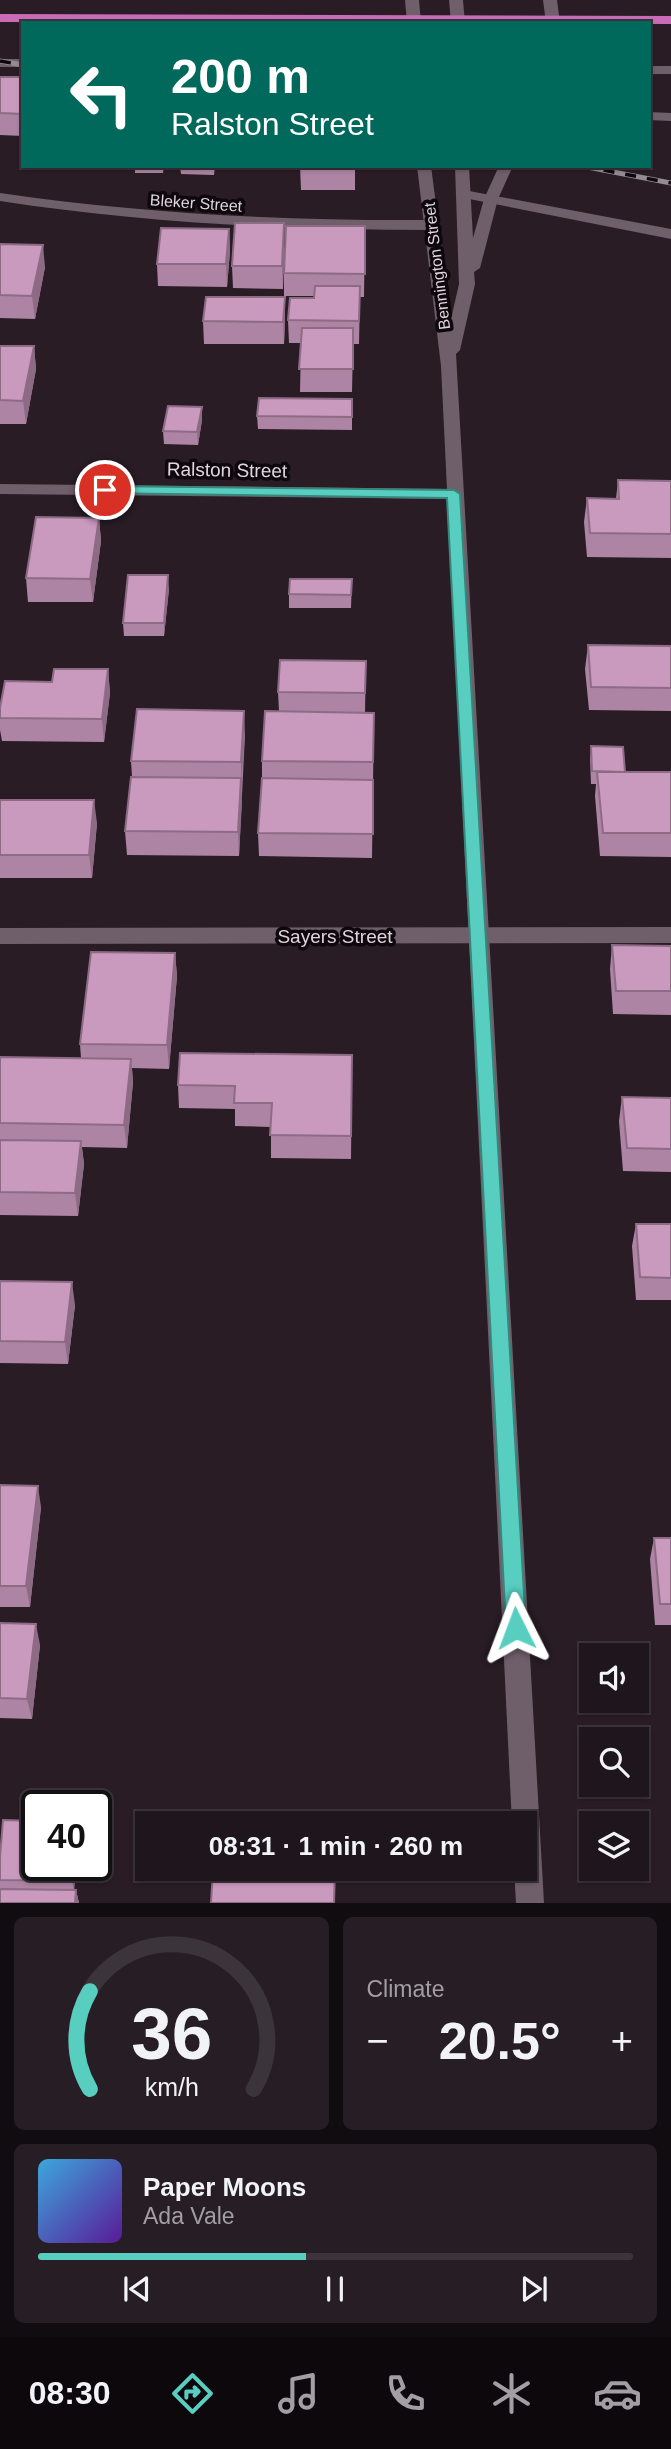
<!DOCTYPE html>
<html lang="en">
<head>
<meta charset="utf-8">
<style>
	body { margin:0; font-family:Arial,sans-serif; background:#271e25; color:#f1f3f6; height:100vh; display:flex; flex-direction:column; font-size:26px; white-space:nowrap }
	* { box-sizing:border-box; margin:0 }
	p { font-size:23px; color:#a19fa3 }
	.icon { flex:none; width:38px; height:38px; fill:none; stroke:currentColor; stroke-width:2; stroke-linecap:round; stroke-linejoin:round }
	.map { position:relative; height:1903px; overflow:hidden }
	.details { display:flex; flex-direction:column; gap:14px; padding:14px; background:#110c0f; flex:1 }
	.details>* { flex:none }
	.top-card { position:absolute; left:21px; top:21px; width:630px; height:147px; border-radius:0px; box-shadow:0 2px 5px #0004,0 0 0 2px #3c343b; background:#00695c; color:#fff; overflow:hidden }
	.tools { position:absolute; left:579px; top:1643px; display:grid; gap:14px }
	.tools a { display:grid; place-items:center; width:70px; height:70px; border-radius:0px; background:#1f151c; box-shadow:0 2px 5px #0004,0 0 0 2px #3c343b; font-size:35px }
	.speed { position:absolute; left:21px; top:1790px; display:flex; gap:14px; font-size:35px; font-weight:700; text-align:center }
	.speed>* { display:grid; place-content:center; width:91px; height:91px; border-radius:50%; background:#1f151c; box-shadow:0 2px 5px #0004,0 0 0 2px #3c343b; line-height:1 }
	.speed .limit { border:4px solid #111; border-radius:10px; background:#fff; color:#111 }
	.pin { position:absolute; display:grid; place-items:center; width:60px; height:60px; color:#fff; margin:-30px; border:4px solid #fff; border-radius:50%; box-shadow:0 2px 7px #0007 }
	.me { position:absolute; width:77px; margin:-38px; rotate:357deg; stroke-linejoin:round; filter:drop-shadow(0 0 5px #0008) }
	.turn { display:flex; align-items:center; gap:24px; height:147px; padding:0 35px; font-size:32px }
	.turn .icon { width:91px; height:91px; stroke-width:2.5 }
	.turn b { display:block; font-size:49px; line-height:60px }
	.big { font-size:52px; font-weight:800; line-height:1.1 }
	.details .tile { flex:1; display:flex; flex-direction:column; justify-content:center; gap:10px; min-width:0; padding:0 24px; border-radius:10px; background:#271e25 }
	.details .dial { align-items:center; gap:0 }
	.dial svg { height:182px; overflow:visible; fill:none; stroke:#3c343b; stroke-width:7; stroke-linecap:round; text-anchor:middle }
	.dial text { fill:#f1f3f6; stroke:none }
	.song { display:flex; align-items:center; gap:21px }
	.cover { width:84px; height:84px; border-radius:10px; background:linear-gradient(135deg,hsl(200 70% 55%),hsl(270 70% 35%)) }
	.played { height:7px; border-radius:4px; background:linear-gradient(90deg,#58cec1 45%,#3c343b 45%) }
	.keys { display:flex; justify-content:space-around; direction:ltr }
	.heat { display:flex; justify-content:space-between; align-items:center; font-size:38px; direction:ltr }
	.details .tiles { flex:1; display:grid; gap:14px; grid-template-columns:1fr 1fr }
	.tile:last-child { grid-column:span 2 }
	.trip { position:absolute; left:135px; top:1811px; width:402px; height:70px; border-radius:0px; background:#1f151c; box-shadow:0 2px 5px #0004,0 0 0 2px #3c343b; font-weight:800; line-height:70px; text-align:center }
	.tab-bar { display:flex; height:112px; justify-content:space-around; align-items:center; background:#0c080b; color:#a19fa3 }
	.tab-bar .icon { width:49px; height:49px }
	.tab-bar .active { color:#58cec1 }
	.tab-bar b { font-size:32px; color:#f1f3f6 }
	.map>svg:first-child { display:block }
</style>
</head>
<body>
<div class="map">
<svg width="671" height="1903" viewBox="0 0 671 1903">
	<rect width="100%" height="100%" fill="#291c25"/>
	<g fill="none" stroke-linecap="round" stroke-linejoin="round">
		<path fill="#6f5f6b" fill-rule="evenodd" d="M464,190L671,229V239L459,197L457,194L459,191Z
			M0,193C144,214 288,221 433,220L441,225L433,230C288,230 144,223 0,201Z
			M0,484L454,489L463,494L454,499L0,494Z
			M671,927V943L0,944V928Z"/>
		<path fill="#6f5f6b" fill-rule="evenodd" d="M405,0H419L421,23H407Z
			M449,0H463L465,23H451Z
			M543,0H557L560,23H546Z
			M0,59H23V67H0Z
			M649,66H671V74H649Z
			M649,112L671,113V121L649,120Z
			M417,166H431L451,319L459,284L455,166H469L473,238L484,199L499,166H513L498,199L480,268L474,272L475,284L460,350L456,354L544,1903H516L514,1869H525V1824H512L441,366Z"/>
		<path fill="#c96bb6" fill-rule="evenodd" d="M0,14L671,16V24L0,22Z"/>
		<g stroke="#958b92" stroke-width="5">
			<path id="rail" d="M0,61L23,65
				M582,166L671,183"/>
		</g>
		<use href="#rail" stroke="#0e080c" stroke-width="3.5" stroke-dasharray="11" stroke-linecap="butt"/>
	</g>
	<path fill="#ad84a3" d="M0,77H23V136L0,135Z
		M135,166H164L163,173H135Z
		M180,166H215L214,175L181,174Z
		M300,166H355V190H301Z
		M365,226L364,297H360L359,344H353L352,392H300L301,343H289L288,320L314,298V296H284V273Z
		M229,229L230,251L227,287L158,286L157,264Z
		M0,244L45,267L35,319L0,318Z
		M284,246L283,289L233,288L232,266Z
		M285,320L284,344H204L203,321Z
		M0,346H34L36,369L26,424H0Z
		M352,399V430L258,429L257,416Z
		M202,420L198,445L164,444L163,431Z
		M618,480L671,481V558L587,557L584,522L587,498L616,499Z
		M99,518L101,541L93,602H28L26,578Z
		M352,579L351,608H289V594Z
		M169,589L164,636H124L123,623Z
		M588,645L671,646V711L589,710L585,669Z
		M366,661L365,712L374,713L372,858L259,856L258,833L262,778V761L279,711L278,692Z
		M108,669L110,693L104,742L2,741L0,730V708L52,682Z
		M245,734L239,856L127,855L125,831L132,777L131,761Z
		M591,746L625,772H671V857L600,856L595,796L596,784H591L590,759Z
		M0,800L97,823L92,878H0Z
		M612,945L671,946V1015L613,1014L610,969Z
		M175,953L177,976L169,1069L132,1068L133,1082L127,1148L82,1147L84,1164L78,1216L0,1215V1057L81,1058L80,1044Z
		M352,1055L351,1159L271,1158V1127L235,1126V1109L179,1108L178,1085Z
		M622,1097L671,1098V1172L623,1171L619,1121Z
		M636,1224H671V1300H636L632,1246Z
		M0,1281L75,1305L68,1364L0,1363Z
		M0,1485L41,1507L30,1607H0Z
		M654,1538H671V1625H655L650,1559Z
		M0,1623L40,1645L32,1719L0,1718Z
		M0,1857L76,1866L74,1890H76L79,1903H0Z"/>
	<path fill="#8d6b85" d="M284,223V246L283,289L282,266Z
		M229,229L230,251L227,287L226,264Z
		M43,245L45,267L35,319L32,296Z
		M285,297V320L284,344L283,322Z
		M34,346L36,369L26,424L23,401Z
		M202,407V420L198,445L197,432Z
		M99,518L101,541L93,602L90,579Z
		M168,575L169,589L164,636V623Z
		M108,669L110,693L104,742L102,719Z
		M244,711L245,734L241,786V762Z
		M241,778L242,802L239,856L238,832Z
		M94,800L97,823L92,878L89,855Z
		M175,953L177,976L169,1069L167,1045Z
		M131,1059L133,1082L127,1148L124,1125Z
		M81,1141L84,1164L78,1216L75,1193Z
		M72,1282L75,1305L68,1364L65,1342Z
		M38,1486L41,1507L30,1607L26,1586Z
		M36,1624L40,1645L32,1719L27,1699Z
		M73,1866H76L74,1891L72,1881Z
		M76,1890L79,1903H75Z"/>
	<path fill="#c999be" stroke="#8d6b85" stroke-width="2" d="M0,77H23V114L0,113Z
		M300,166H355V168H300Z
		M235,223H284L282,266H232Z
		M286,226H365V274L284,273Z
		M161,228L229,229L226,264H157Z
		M0,244L43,245L32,296L0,295Z
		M315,286H360L359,321L288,320L290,298H314Z
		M206,297H285L283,322L203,321Z
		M302,328H353V369H299Z
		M0,346H34L23,401L0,400Z
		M259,398L352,399V417L257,416Z
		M168,406L202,407L197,432L163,431Z
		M618,480L671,481V534L590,533L587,498L619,499Z
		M36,517L99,518L90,579L26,578Z
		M128,575H168L164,623H123Z
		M290,579H352L351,595L289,594Z
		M588,645L671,646V688L591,687Z
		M280,660L366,661L365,693L278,692Z
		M54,669H108L102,719L0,718V708L5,681L52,682Z
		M137,709L244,711L241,762L131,761Z
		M265,711L374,713L373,762L262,761Z
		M591,746L623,747L625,772L592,771Z
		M597,772H671V833H603Z
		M131,777L241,778L238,832L125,831Z
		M262,778L373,780V834L258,833Z
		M0,800H94L89,855H0Z
		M612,945L671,946V991H616Z
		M91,952L175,953L167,1045L80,1044Z
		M180,1053L352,1055L351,1136L270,1135L272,1103H234L235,1086L178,1085Z
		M0,1057L131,1059L124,1125L0,1123Z
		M622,1097L671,1098V1149L627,1148Z
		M0,1140L81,1141L75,1193L0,1192Z
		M636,1224H671V1278L640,1277Z
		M0,1281L72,1282L65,1342L0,1341Z
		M0,1485L38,1486L26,1586H0Z
		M654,1538H671V1604H660Z
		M0,1623L36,1624L27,1699L0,1698Z
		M3,1820L37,1821V1866H73L72,1881L0,1880V1857Z
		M213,1869H335L334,1903H211Z
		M0,1889L76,1890L75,1903H0Z"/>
	<path fill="#58cec1" stroke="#39867d" stroke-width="2" d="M105,486L454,490L460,494L526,1628L523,1634L516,1637L508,1634L506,1628L447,498L100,493L98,490Z"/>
	<g text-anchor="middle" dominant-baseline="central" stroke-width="7" stroke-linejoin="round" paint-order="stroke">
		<g font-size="16" fill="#dfd6dd" stroke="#0e080c">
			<text transform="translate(196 203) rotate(4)">Bleker Street</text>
			<text transform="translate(437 266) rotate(-97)">Bennington Street</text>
		</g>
		<g font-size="19" fill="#dfd6dd" stroke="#0e080c">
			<text transform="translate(227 470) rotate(1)">Ralston Street</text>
			<text x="335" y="936">Sayers Street</text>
		</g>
	</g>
</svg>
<div class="tools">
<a><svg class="icon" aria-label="sound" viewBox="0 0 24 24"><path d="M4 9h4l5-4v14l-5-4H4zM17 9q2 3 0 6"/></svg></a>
<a><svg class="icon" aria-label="search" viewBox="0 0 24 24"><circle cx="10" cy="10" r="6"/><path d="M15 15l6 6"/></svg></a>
<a><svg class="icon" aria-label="layers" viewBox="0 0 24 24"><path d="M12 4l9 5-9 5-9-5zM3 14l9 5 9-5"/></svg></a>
</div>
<div class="speed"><div class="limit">40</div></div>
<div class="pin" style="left:105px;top:490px;background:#d93025"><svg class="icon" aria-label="arrive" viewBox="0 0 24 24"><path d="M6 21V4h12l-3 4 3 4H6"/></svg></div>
<svg class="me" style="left:516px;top:1628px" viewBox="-20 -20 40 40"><path d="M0-17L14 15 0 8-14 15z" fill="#58cec1" stroke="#fff" stroke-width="4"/></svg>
<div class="trip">08:31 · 1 min · 260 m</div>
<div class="top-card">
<div class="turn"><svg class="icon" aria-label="left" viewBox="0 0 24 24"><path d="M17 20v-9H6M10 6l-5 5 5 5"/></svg><div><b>200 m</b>Ralston Street</div></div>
</div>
</div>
<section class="details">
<div class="tiles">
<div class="tile dial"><svg viewBox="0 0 100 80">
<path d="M14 69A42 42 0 1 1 86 69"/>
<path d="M14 69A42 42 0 0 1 14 26" stroke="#58cec1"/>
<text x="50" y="56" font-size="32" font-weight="700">36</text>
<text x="50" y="72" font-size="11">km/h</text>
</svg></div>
<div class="tile"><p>Climate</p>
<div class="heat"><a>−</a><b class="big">20.5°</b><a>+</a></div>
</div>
<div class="tile">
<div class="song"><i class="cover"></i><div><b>Paper Moons</b><p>Ada Vale</p></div></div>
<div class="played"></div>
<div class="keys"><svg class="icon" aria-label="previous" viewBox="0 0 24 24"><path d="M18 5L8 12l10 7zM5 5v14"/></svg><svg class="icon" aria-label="pause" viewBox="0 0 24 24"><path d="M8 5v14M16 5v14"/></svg><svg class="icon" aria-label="next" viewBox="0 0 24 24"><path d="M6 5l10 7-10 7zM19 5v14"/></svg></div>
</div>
</div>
</section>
<nav class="tab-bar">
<b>08:30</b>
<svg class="icon active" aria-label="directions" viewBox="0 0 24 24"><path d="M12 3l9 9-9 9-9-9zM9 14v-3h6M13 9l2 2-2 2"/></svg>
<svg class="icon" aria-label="music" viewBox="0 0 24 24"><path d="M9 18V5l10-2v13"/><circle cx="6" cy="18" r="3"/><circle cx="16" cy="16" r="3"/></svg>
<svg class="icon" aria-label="phone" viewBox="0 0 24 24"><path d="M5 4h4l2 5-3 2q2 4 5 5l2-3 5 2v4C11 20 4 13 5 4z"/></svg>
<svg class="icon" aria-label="climate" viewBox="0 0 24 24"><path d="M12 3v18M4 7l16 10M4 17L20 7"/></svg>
<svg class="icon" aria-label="car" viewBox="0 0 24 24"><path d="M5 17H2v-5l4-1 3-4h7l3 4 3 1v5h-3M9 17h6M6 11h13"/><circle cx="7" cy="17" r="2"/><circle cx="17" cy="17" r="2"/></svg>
</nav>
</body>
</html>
